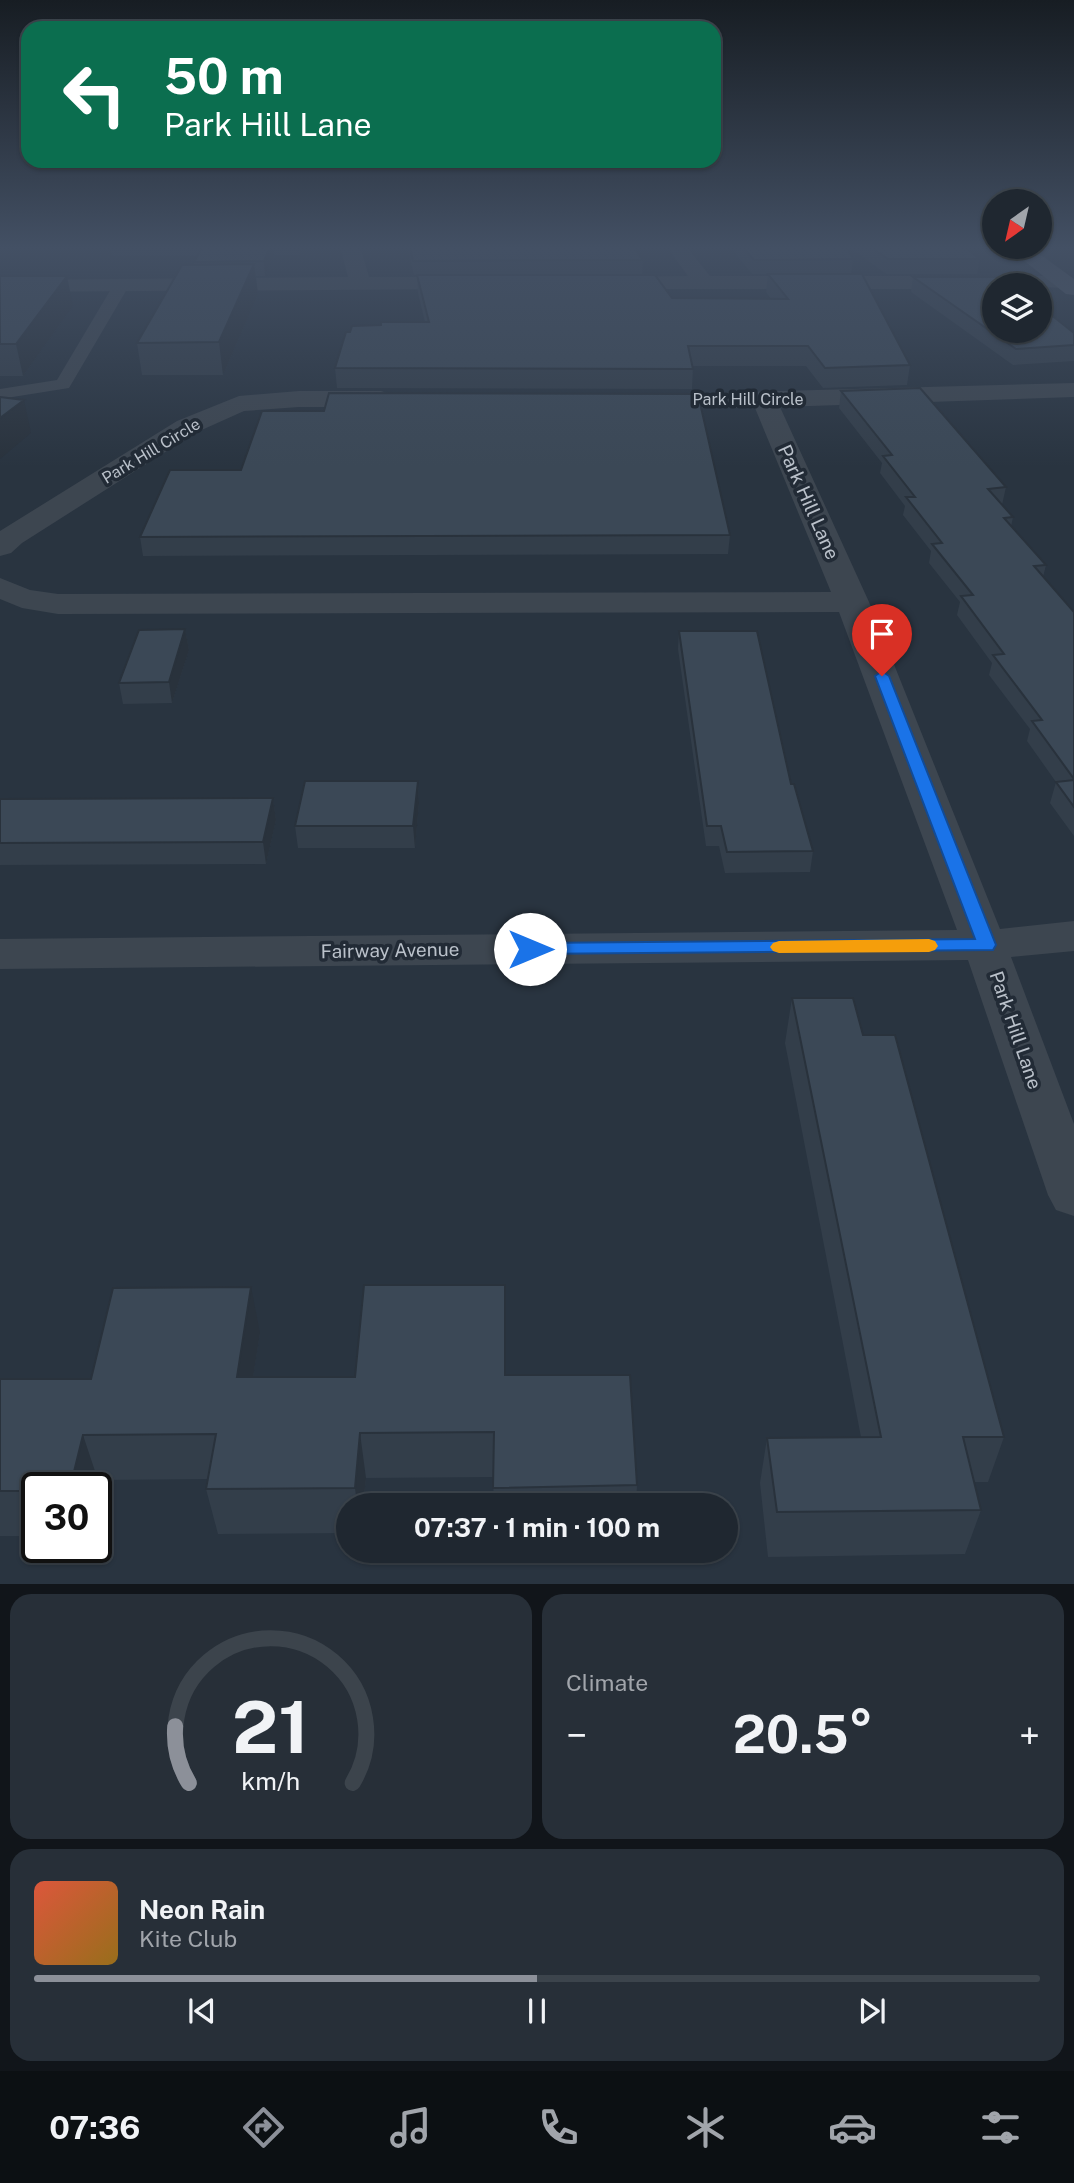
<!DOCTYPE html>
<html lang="en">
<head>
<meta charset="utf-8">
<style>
	body { margin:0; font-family:"Public Sans",sans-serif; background:#272f38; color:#f1f3f6; height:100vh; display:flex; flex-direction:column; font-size:26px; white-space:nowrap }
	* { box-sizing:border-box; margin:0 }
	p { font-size:23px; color:#a1a5ab }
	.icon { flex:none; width:38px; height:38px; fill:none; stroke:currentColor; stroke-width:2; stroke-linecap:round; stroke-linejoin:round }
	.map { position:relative; height:1584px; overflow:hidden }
	.details { display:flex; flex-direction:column; gap:10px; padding:10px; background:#11151a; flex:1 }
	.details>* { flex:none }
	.guide { position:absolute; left:21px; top:21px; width:700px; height:147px; border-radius:21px; box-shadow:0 2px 5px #0004,0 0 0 2px #3c444c; background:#0b6e4f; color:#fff; overflow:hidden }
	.needle { width:46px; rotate:214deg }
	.controls { position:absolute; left:982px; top:189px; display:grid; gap:14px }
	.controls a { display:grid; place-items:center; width:70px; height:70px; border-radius:50%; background:#1f2730; box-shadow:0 2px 5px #0004,0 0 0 2px #3c444c; font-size:35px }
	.speed { position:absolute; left:21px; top:1472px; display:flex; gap:14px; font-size:35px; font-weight:700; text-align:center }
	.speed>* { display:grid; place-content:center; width:91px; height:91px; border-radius:50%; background:#1f2730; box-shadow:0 2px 5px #0004,0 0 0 2px #3c444c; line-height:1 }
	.speed .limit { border:4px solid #111; border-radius:10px; background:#fff; color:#111 }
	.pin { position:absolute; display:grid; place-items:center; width:60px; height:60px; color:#fff; margin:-72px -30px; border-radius:50% 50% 50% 0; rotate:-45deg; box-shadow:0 0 7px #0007 }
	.pin .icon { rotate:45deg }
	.me { position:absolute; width:77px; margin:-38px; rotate:90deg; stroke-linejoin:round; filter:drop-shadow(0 0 5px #0008) }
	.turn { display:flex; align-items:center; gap:24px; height:147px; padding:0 28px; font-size:32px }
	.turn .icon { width:91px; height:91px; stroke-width:2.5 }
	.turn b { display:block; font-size:49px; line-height:60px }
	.big { font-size:52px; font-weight:700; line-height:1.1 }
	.details .widget { flex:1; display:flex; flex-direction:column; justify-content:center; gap:10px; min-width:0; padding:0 24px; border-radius:21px; background:#272f38 }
	.details .dial { align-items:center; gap:0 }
	.dial svg { height:182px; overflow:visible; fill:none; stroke:#3c444c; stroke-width:7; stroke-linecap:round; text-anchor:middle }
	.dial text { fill:#f1f3f6; stroke:none }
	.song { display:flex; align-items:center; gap:21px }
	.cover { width:84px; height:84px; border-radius:10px; background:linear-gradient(135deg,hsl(10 70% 55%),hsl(40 70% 35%)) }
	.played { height:7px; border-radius:4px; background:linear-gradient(90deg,#8c9099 50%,#3c444c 50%) }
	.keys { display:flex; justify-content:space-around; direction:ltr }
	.heat { display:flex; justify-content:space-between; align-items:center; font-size:38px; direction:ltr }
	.details .tiles { flex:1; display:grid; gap:10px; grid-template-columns:1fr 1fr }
	.widget:last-child { grid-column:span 2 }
	.trip { position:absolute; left:336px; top:1493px; width:402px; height:70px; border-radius:35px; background:#1f2730; box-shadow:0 2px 5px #0004,0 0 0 2px #3c444c; font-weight:700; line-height:70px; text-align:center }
	.menu { display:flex; height:112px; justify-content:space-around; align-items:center; background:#0c1013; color:#a1a5ab }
	.menu .icon { width:49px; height:49px }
	.menu .on { color:#8c9099 }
	.menu b { font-size:32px; color:#f1f3f6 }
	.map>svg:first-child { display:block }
</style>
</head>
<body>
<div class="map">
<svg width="1074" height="1585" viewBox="0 0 1074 1585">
	<rect width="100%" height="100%" fill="#293440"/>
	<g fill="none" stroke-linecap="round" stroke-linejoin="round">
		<path fill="#3d4650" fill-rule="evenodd" d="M122,279L130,284L69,388L0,399V389L57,380L114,284Z"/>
		<path fill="#3d4650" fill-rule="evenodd" d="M340,246H360L369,277H471L479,278L482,283L479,288L471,289L0,292V280L348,277Z
			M666,246H686L710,276H1064L1072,277L1074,283L1064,288L994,285V289H608L600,288L597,283L600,278L608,277L688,276Z
			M1074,383V397L780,407L869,602L1000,929L1074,921V951L1011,957L1074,1124V1216L1056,1210L1048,1195L968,960L0,969V939L957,930L839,612L58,614L22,608L0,599V578L30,590L58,594L831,592L755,408H648L639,405L635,400L639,395Z
			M299,391H381L390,394L394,399L390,404L381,407H299L244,411L195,433L22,543L11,553L0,556V531L177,421L239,396Z"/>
		<path fill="#4b5563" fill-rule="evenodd" d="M1007,247H1030L1074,279V295L1066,294Z"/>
	</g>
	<path fill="#333e4a" d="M110,246H304L300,255H274L265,276H256L258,294L223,375H142L137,343L194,265V262L197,256H112Z
		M407,246H633L643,260L642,275H414Z
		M729,246H846L853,259L851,274H752Z
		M848,246H963L980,259L977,274H886Z
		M768,274L910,365L907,385L823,388L806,366H693L692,389L337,388L335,368L350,332L381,325L425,322L418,293L417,275L672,298L771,299L766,292Z
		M0,276L73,306L23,376H0Z
		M913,277L1074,333V361L1013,365L911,292Z
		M841,391L1006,487L1002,505L1013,517L1011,527L1046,565L1043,577L1074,612V836L1050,803L1056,782L1027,741L1030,729L989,675L992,663L957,615L960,602L929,563L931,551L903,515L905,506L880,473L882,463L839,408Z
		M324,411L730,535L728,554L143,556L140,537L241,470Z
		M185,629L189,650L172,703L123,704L119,683Z
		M679,631L791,784L813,851L810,872L725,873L719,846H706L678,649Z
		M418,781L419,803L415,848H298L295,826Z
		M273,798L276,820L266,864L0,865V799Z
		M792,998L863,1035L1004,1437L988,1482H974L981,1510L965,1554L768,1557L760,1483L767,1438L861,1437L785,1043Z
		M505,1285L506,1375L637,1485L636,1505H494L493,1477L366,1478L363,1505H348V1533L218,1534L206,1489L208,1479L98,1480L96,1489V1488H37V1536H0V1379H91L260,1333L253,1377H355Z"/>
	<path fill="#29323c" d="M270,246H273L274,255L265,276L264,261Z
		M299,246H304L300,255Z
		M254,264L258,294L223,375L219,342Z
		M67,276L73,306L23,376L16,344Z
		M24,400L31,433L0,459V418Z
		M185,629L189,650L172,703L169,682Z
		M418,781L419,803L415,848L413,826Z
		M273,798L276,820L266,864L263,842Z
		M505,1285L506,1331V1421L505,1375Z
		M251,1287L260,1333L246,1422L237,1377Z
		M360,1433L366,1478L363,1505H357L355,1488Z
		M83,1435L98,1480L96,1489V1488H70Z"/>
	<path fill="#3b4856" stroke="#29323c" stroke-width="2" d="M203,246H270L264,261L194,262Z
		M410,246H633L643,260L413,261Z
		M742,246H846L853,259L754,260Z
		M869,246H963L980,259H888Z
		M254,264L219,342L137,343L182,265Z
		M768,274H862L910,365L825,368L808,346H688L693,369L335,368L346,332H350L352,326L381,325V322H429L417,275H655L672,298L788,299Z
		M999,274L1013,285H994V331H1040V306L1074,333V345L1016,349L913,277H997Z
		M0,276H67L16,344H0Z
		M920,388L1006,487L988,489L1013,517L1004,518L1046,565L1034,566L1074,612V779L1032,721L1042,720L993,655L1004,654L961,596L973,595L932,544L942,543L906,497H915L883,456L892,455L841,391Z
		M329,393L698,394L730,535L140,537L170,470H241L262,411H324Z
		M0,397L24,400L0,418Z
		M185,629L169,682L119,683L139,630Z
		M679,631H757L791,784H794L813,851L727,852L721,826H707Z
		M1074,780V807L1056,782Z
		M305,781H418L413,826H295Z
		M273,798L263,842L0,843V799Z
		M792,998H853L863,1035H895L1004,1437H963L981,1510L777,1512L767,1438L881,1437Z
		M364,1285H505V1375H630L637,1485L493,1488L494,1432L360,1433L355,1488L206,1489L216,1434L83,1435L70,1488H37V1491H0V1379H91L113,1288L251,1287L237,1377H355Z"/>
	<linearGradient id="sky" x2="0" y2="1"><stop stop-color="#171d23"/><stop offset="0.53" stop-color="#435064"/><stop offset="1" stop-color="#435064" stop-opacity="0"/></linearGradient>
	<rect width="1074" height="467" fill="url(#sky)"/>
	<path fill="#1a73e8" stroke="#114b97" stroke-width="2" d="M882,671L889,676L996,945L993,950L523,954L521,949L523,945L530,943L975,939L875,676Z"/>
	<path fill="#f59e0b" d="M929,939L935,941L938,946L935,950L929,952L779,953L773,951L770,947L773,943L779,941Z"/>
	<g text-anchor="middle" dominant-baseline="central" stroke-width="7" stroke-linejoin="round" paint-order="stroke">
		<g font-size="16" fill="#bac1ca" stroke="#222b36">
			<text x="748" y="399">Park Hill Circle</text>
			<text transform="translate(151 451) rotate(-31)">Park Hill Circle</text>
		</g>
		<g font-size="19" fill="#bac1ca" stroke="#222b36">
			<text transform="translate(809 502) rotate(66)">Park Hill Lane</text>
			<text transform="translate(390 950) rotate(-1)">Fairway Avenue</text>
			<text transform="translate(1016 1030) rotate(71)">Park Hill Lane</text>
		</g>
	</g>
</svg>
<div class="controls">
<a><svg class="needle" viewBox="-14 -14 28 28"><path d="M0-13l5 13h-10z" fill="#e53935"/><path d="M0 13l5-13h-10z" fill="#a1a5ab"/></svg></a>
<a><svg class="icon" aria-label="layers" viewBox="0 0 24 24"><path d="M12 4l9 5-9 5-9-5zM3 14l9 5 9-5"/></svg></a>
</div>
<div class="speed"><div class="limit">30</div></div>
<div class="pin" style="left:882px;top:676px;background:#d93025"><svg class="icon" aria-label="arrive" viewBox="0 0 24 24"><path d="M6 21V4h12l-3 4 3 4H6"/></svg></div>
<svg class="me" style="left:530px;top:949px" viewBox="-20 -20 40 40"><circle r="19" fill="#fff"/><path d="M0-13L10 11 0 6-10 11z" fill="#1a73e8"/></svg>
<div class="trip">07:37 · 1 min · 100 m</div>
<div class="guide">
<div class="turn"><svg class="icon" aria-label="left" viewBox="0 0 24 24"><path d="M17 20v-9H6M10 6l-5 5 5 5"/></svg><div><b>50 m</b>Park Hill Lane</div></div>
</div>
</div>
<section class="details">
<div class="tiles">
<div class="widget dial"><svg viewBox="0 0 100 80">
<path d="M14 69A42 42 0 1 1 86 69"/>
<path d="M14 69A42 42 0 0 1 8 44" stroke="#8c9099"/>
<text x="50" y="56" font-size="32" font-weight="700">21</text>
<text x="50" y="72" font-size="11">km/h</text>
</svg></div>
<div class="widget"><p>Climate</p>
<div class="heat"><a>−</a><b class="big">20.5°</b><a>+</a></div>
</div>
<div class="widget">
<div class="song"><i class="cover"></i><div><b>Neon Rain</b><p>Kite Club</p></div></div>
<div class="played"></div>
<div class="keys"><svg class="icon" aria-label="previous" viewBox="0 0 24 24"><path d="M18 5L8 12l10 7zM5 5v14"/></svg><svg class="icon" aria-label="pause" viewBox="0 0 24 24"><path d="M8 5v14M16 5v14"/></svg><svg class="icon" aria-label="next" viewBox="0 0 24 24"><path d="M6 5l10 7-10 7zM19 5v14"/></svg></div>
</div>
</div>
</section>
<nav class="menu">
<b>07:36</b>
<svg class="icon on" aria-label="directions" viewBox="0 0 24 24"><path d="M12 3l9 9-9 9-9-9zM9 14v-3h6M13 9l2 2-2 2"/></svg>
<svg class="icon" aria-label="music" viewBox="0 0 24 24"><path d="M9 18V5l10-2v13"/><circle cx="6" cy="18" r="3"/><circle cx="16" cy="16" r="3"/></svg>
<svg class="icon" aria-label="phone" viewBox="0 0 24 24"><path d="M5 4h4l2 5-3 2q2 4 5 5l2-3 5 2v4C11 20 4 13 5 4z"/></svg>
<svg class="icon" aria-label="climate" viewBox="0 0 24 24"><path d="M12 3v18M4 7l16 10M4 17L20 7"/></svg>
<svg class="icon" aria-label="car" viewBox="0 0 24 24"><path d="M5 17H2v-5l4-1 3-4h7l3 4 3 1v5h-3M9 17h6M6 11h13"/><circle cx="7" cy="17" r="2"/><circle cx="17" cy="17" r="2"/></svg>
<svg class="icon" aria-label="filters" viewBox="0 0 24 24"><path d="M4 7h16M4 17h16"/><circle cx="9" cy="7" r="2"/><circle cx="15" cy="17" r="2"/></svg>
</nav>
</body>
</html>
